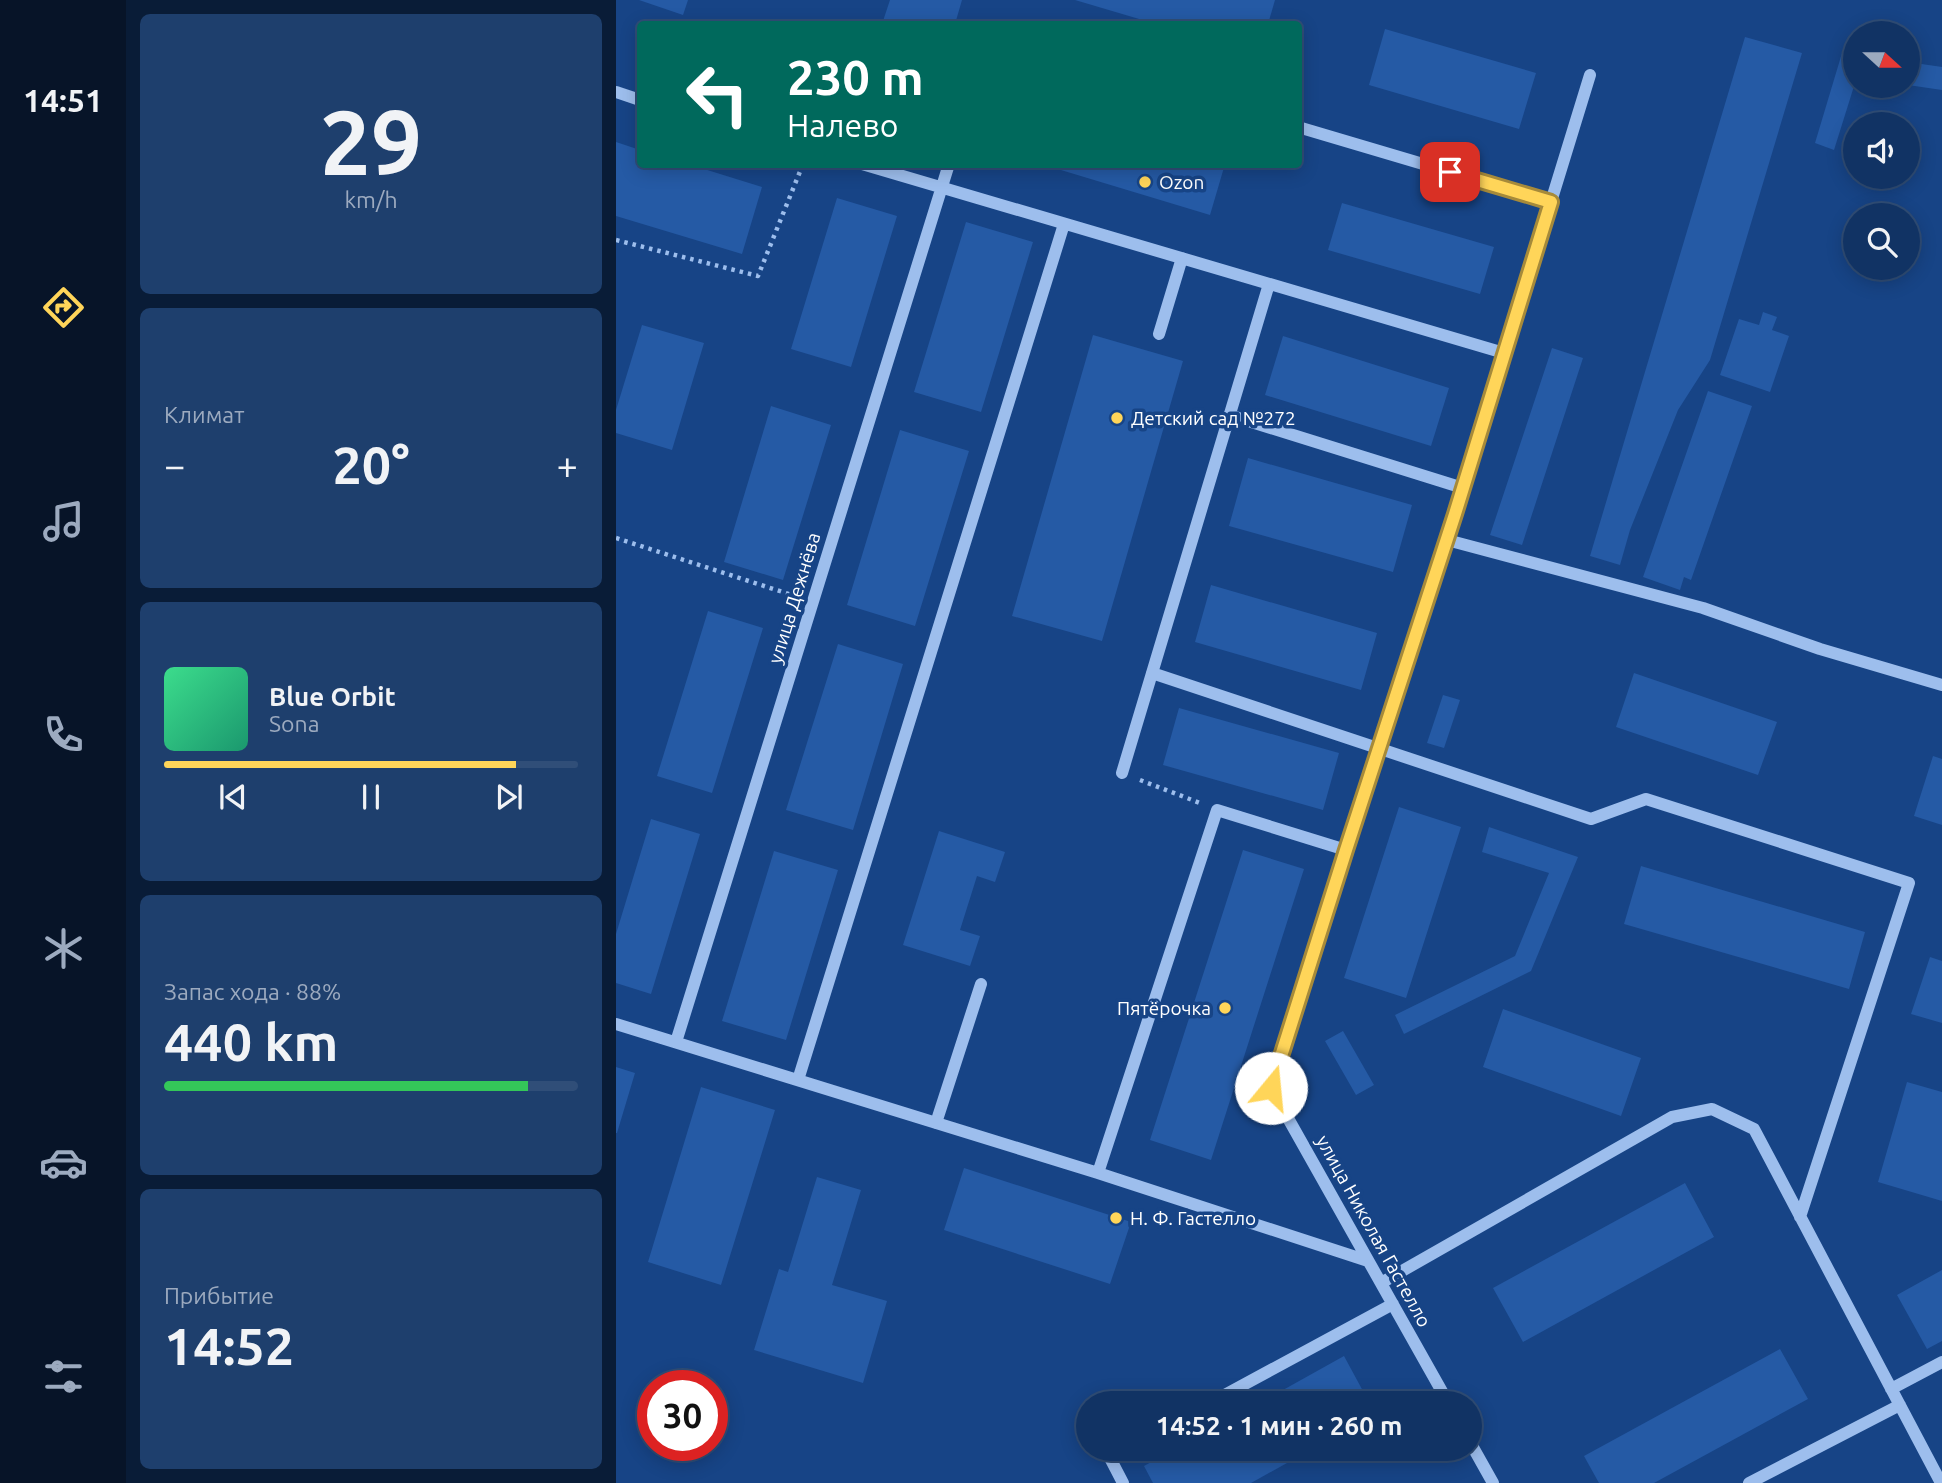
<!DOCTYPE html>
<html lang="ru">
<head>
<meta charset="utf-8">
<style>
	body { margin:0; font-family:Ubuntu,sans-serif; background:#1e3f6d; color:#f1f3f6; height:100vh; display:flex; flex-direction:column; font-size:26px; white-space:nowrap }
	* { box-sizing:border-box; margin:0 }
	p { font-size:23px; color:#9caabf }
	.icon { flex:none; width:38px; height:38px; fill:none; stroke:currentColor; stroke-width:2; stroke-linecap:round; stroke-linejoin:round }
	.map { position:relative; flex:1; overflow:hidden }
	.sheet { display:flex; flex-direction:column; gap:14px; padding:14px; background:#091c37; width:490px }
	.sheet>* { flex:none }
	.banner { position:absolute; left:21px; top:21px; width:665px; height:147px; border-radius:7px; box-shadow:0 4px 18px #0003,0 0 0 2px #304e78; background:#00695c; color:#fff; overflow:hidden }
	.needle { width:46px; rotate:111deg }
	.tools { position:absolute; left:1227px; top:21px; display:grid; gap:14px }
	.tools a { display:grid; place-items:center; width:77px; height:77px; border-radius:50%; background:#113364; box-shadow:0 4px 18px #0003,0 0 0 2px #304e78; font-size:35px }
	.speed { position:absolute; left:21px; top:1370px; display:flex; gap:14px; font-size:35px; font-weight:700; text-align:center }
	.speed>* { display:grid; place-content:center; width:91px; height:91px; border-radius:50%; background:#113364; box-shadow:0 4px 18px #0003,0 0 0 2px #304e78; line-height:1 }
	.speed .limit { border:10px solid #d22; background:#fff; color:#111 }
	.pin { position:absolute; display:grid; place-items:center; width:60px; height:60px; color:#fff; margin:-30px; border-radius:14px; box-shadow:0 4px 10px #0006 }
	.me { position:absolute; width:77px; margin:-38px; rotate:17deg; stroke-linejoin:round; filter:drop-shadow(0 0 5px #0008) }
	.turn { display:flex; align-items:center; gap:24px; height:147px; padding:0 35px; font-size:32px }
	.turn .icon { width:91px; height:91px; stroke-width:2.5 }
	.turn b { display:block; font-size:49px; line-height:60px }
	.big { font-size:52px; font-weight:600; line-height:1.1 }
	.sheet .widget { flex:1; display:flex; flex-direction:column; justify-content:center; gap:10px; min-width:0; padding:0 24px; border-radius:10px; background:#1e3f6d }
	.sheet .dial { align-items:center; gap:0 }
	.dial b { font-size:91px; line-height:1 }
	.song { display:flex; align-items:center; gap:21px }
	.cover { width:84px; height:84px; border-radius:10px; background:linear-gradient(135deg,hsl(150 70% 55%),hsl(160 70% 35%)) }
	.played { height:7px; border-radius:4px; background:linear-gradient(90deg,#ffd559 85%,#304e78 85%) }
	.keys { display:flex; justify-content:space-around; direction:ltr }
	.heat { display:flex; justify-content:space-between; align-items:center; font-size:38px; direction:ltr }
	.charge { height:10px; border-radius:5px; background:linear-gradient(90deg,#34c759 88%,#304e78 0) }
	.trip { position:absolute; left:460px; top:1391px; width:406px; height:70px; border-radius:35px; background:#113364; box-shadow:0 4px 18px #0003,0 0 0 2px #304e78; font-weight:600; line-height:70px; text-align:center }
	main { display:flex; flex:1; min-height:0 }
	.tabs { display:flex; flex-direction:column; width:126px; justify-content:space-around; align-items:center; background:#071428; color:#9caabf }
	.tabs .icon { width:49px; height:49px }
	.tabs .on { color:#ffd559 }
	.tabs b { font-size:32px; color:#f1f3f6 }
	.map>svg:first-child { display:block }
</style>
</head>
<body>
<main>
<nav class="tabs">
<b>14:51</b>
<svg class="icon on" aria-label="directions" viewBox="0 0 24 24"><path d="M12 3l9 9-9 9-9-9zM9 14v-3h6M13 9l2 2-2 2"/></svg>
<svg class="icon" aria-label="music" viewBox="0 0 24 24"><path d="M9 18V5l10-2v13"/><circle cx="6" cy="18" r="3"/><circle cx="16" cy="16" r="3"/></svg>
<svg class="icon" aria-label="phone" viewBox="0 0 24 24"><path d="M5 4h4l2 5-3 2q2 4 5 5l2-3 5 2v4C11 20 4 13 5 4z"/></svg>
<svg class="icon" aria-label="climate" viewBox="0 0 24 24"><path d="M12 3v18M4 7l16 10M4 17L20 7"/></svg>
<svg class="icon" aria-label="car" viewBox="0 0 24 24"><path d="M5 17H2v-5l4-1 3-4h7l3 4 3 1v5h-3M9 17h6M6 11h13"/><circle cx="7" cy="17" r="2"/><circle cx="17" cy="17" r="2"/></svg>
<svg class="icon" aria-label="filters" viewBox="0 0 24 24"><path d="M4 7h16M4 17h16"/><circle cx="9" cy="7" r="2"/><circle cx="15" cy="17" r="2"/></svg>
</nav>
<section class="sheet">
<div class="widget dial"><b>29</b><p>km/h</p></div>
<div class="widget"><p>Климат</p>
<div class="heat"><a>−</a><b class="big">20°</b><a>+</a></div>
</div>
<div class="widget">
<div class="song"><i class="cover"></i><div><b>Blue Orbit</b><p>Sona</p></div></div>
<div class="played"></div>
<div class="keys"><svg class="icon" aria-label="previous" viewBox="0 0 24 24"><path d="M18 5L8 12l10 7zM5 5v14"/></svg><svg class="icon" aria-label="pause" viewBox="0 0 24 24"><path d="M8 5v14M16 5v14"/></svg><svg class="icon" aria-label="next" viewBox="0 0 24 24"><path d="M6 5l10 7-10 7zM19 5v14"/></svg></div>
</div>
<div class="widget"><p>Запас хода · 88%</p><b class="big">440 km</b><div class="charge"></div></div>
<div class="widget"><p>Прибытие</p><b class="big">14:52</b></div>
</section>
<div class="map">
<svg width="1326" height="1483" viewBox="0 0 1326 1483">
	<rect width="100%" height="100%" fill="#174486"/>
	<path fill="#255aa5" d="M23,0H72L67,15Z
		M274,0H346L339,24H266Z
		M459,0H659L652,24H540Z
		M769,29L920,73L903,129L753,85Z
		M1129,37L1186,53L1094,360L1062,410L1014,530L1004,565L974,556Z
		M1226,53L1239,55V83L1218,150L1199,143Z
		M1292,62L1326,67V90L1292,85Z
		M0,142L24,150V164H72L146,187L126,254L0,216Z
		M425,164H609L594,215Z
		M221,198L281,216L235,367L175,349Z
		M726,203L878,247L864,294L712,250Z
		M350,222L417,242L365,412L298,392Z
		M1147,312L1161,317L1156,330L1173,336L1154,392L1104,375L1123,319L1143,325Z
		M26,325L88,343L56,450L0,433V410Z
		M477,335L567,361L486,641L396,616Z
		M667,336L833,388L815,446L649,395Z
		M936,348L967,358L906,545L874,535Z
		M1092,391L1136,406L1075,580L1068,577L1064,590L1027,577Z
		M155,406L215,425L167,580L108,562Z
		M284,430L353,451L299,626L231,605Z
		M632,458L796,505L777,572L613,526Z
		M595,585L761,633L745,690L579,642Z
		M92,611L147,628L96,793L41,776Z
		M222,644L287,664L237,830L170,810Z
		M1018,673L1161,722L1142,775L1000,727Z
		M827,695L844,700L828,748L811,743Z
		M563,708L723,753L707,810L547,765Z
		M1317,756L1326,759V825L1298,816Z
		M783,807L845,827L790,998L728,978Z
		M35,819L84,834L35,994L0,983V934Z
		M873,827L962,857L915,971L788,1034L779,1015L899,956L933,873L866,852Z
		M323,831L389,852L379,882L361,876L344,930L364,936L354,966L287,945Z
		M627,850L688,869L595,1160L534,1140Z
		M158,851L222,870L170,1040L106,1021Z
		M1025,866L1249,932L1233,989L1008,924Z
		M1314,957L1326,961V1023L1295,1014Z
		M887,1009L1025,1058L1005,1116L867,1067Z
		M727,1031L758,1085L740,1095L709,1041Z
		M0,1067L19,1073L1,1133H0Z
		M1291,1082L1326,1092V1201L1262,1182Z
		M85,1087L159,1110L105,1285L32,1262Z
		M348,1168L515,1222L494,1284L328,1230Z
		M201,1177L245,1190L216,1285L271,1301L247,1383L138,1350L163,1269L172,1272Z
		M1069,1183L1098,1237L907,1342L877,1288Z
		M1326,1270V1341L1311,1349L1281,1295Z
		M1164,1349L1192,1399L1038,1483H983L968,1456Z
		M728,1356L754,1404H642Z
		M559,1449H696L635,1483H537L528,1466Z"/>
	<g fill="none" stroke-linecap="round" stroke-linejoin="round">
		<path stroke="#9dbeed" stroke-width="4.5" stroke-dasharray="3.5 5" stroke-linecap="butt" d="M0,240L142,276L187,164
			M0,538L179,596
			M524,780L584,803"/>
		<path stroke="#9dbeed" stroke-width="12" d="M0,92L24,100
			M682,127L935,202
			M246,164L888,353
			M543,334L566,258
			M613,415L847,488
			M831,540L1087,608L1204,649L1326,685
			M536,673L975,819L1030,799L1293,883L1184,1217
			M506,773L653,284
			M730,850L601,810L482,1173L752,1261
			M0,1024L482,1173
			M60,1042L333,164
			M182,1080L448,224
			M320,1123L365,984
			M765,1283L1056,1117L1096,1109L1138,1129L1325,1483
			M1275,1389L1326,1362
			M592,1404L777,1304
			M833,1404L655,1088L847,488L974,75
			M854,1442L877,1483
			M507,1449L493,1456L507,1483
			M1133,1483L1284,1405"/>
	</g>
	<g fill="none" stroke-linecap="round" stroke-linejoin="round">
		<g stroke="#a68a3a" stroke-width="18">
			<path id="route" d="M655,1088L730,850L839,514L935,202L834,172"/>
		</g>
		<use href="#route" stroke="#ffd559" stroke-width="12"/>
	</g>
	<g fill="#ffd559" stroke="#174486" stroke-width="2.5">
		<circle cx="529" cy="182" r="7"/>
		<circle cx="501" cy="418" r="7"/>
		<circle cx="609" cy="1008" r="7"/>
		<circle cx="500" cy="1218" r="7"/>
	</g>
	<g text-anchor="middle" dominant-baseline="central" stroke-width="7" stroke-linejoin="round" paint-order="stroke">
		<g font-size="19" fill="#fff" stroke="#174486" text-anchor="start">
			<text x="543" y="182">Ozon</text>
			<text x="515" y="418">Детский сад №272</text>
			<text x="595" y="1008" text-anchor="end">Пятёрочка</text>
			<text x="514" y="1218">Н. Ф. Гастелло</text>
		</g>
		<g font-size="19" fill="#fff" stroke="#174486">
			<text transform="translate(178 598) rotate(-73)">улица Дежнёва</text>
			<text transform="translate(758 1231) rotate(61)">улица Николая Гастелло</text>
		</g>
	</g>
</svg>
<div class="tools">
<a><svg class="needle" viewBox="-14 -14 28 28"><path d="M0-13l5 13h-10z" fill="#e53935"/><path d="M0 13l5-13h-10z" fill="#9caabf"/></svg></a>
<a><svg class="icon" aria-label="sound" viewBox="0 0 24 24"><path d="M4 9h4l5-4v14l-5-4H4zM17 9q2 3 0 6"/></svg></a>
<a><svg class="icon" aria-label="search" viewBox="0 0 24 24"><circle cx="10" cy="10" r="6"/><path d="M15 15l6 6"/></svg></a>
</div>
<div class="speed"><div class="limit">30</div></div>
<div class="pin" style="left:834px;top:172px;background:#d93025"><svg class="icon" aria-label="arrive" viewBox="0 0 24 24"><path d="M6 21V4h12l-3 4 3 4H6"/></svg></div>
<svg class="me" style="left:655px;top:1088px" viewBox="-20 -20 40 40"><circle r="19" fill="#fff"/><path d="M0-13L10 11 0 6-10 11z" fill="#ffd559"/></svg>
<div class="trip">14:52 · 1 мин · 260 m</div>
<div class="banner">
<div class="turn"><svg class="icon" aria-label="left" viewBox="0 0 24 24"><path d="M17 20v-9H6M10 6l-5 5 5 5"/></svg><div><b>230 m</b>Налево</div></div>
</div>
</div>
</main>
</body>
</html>
